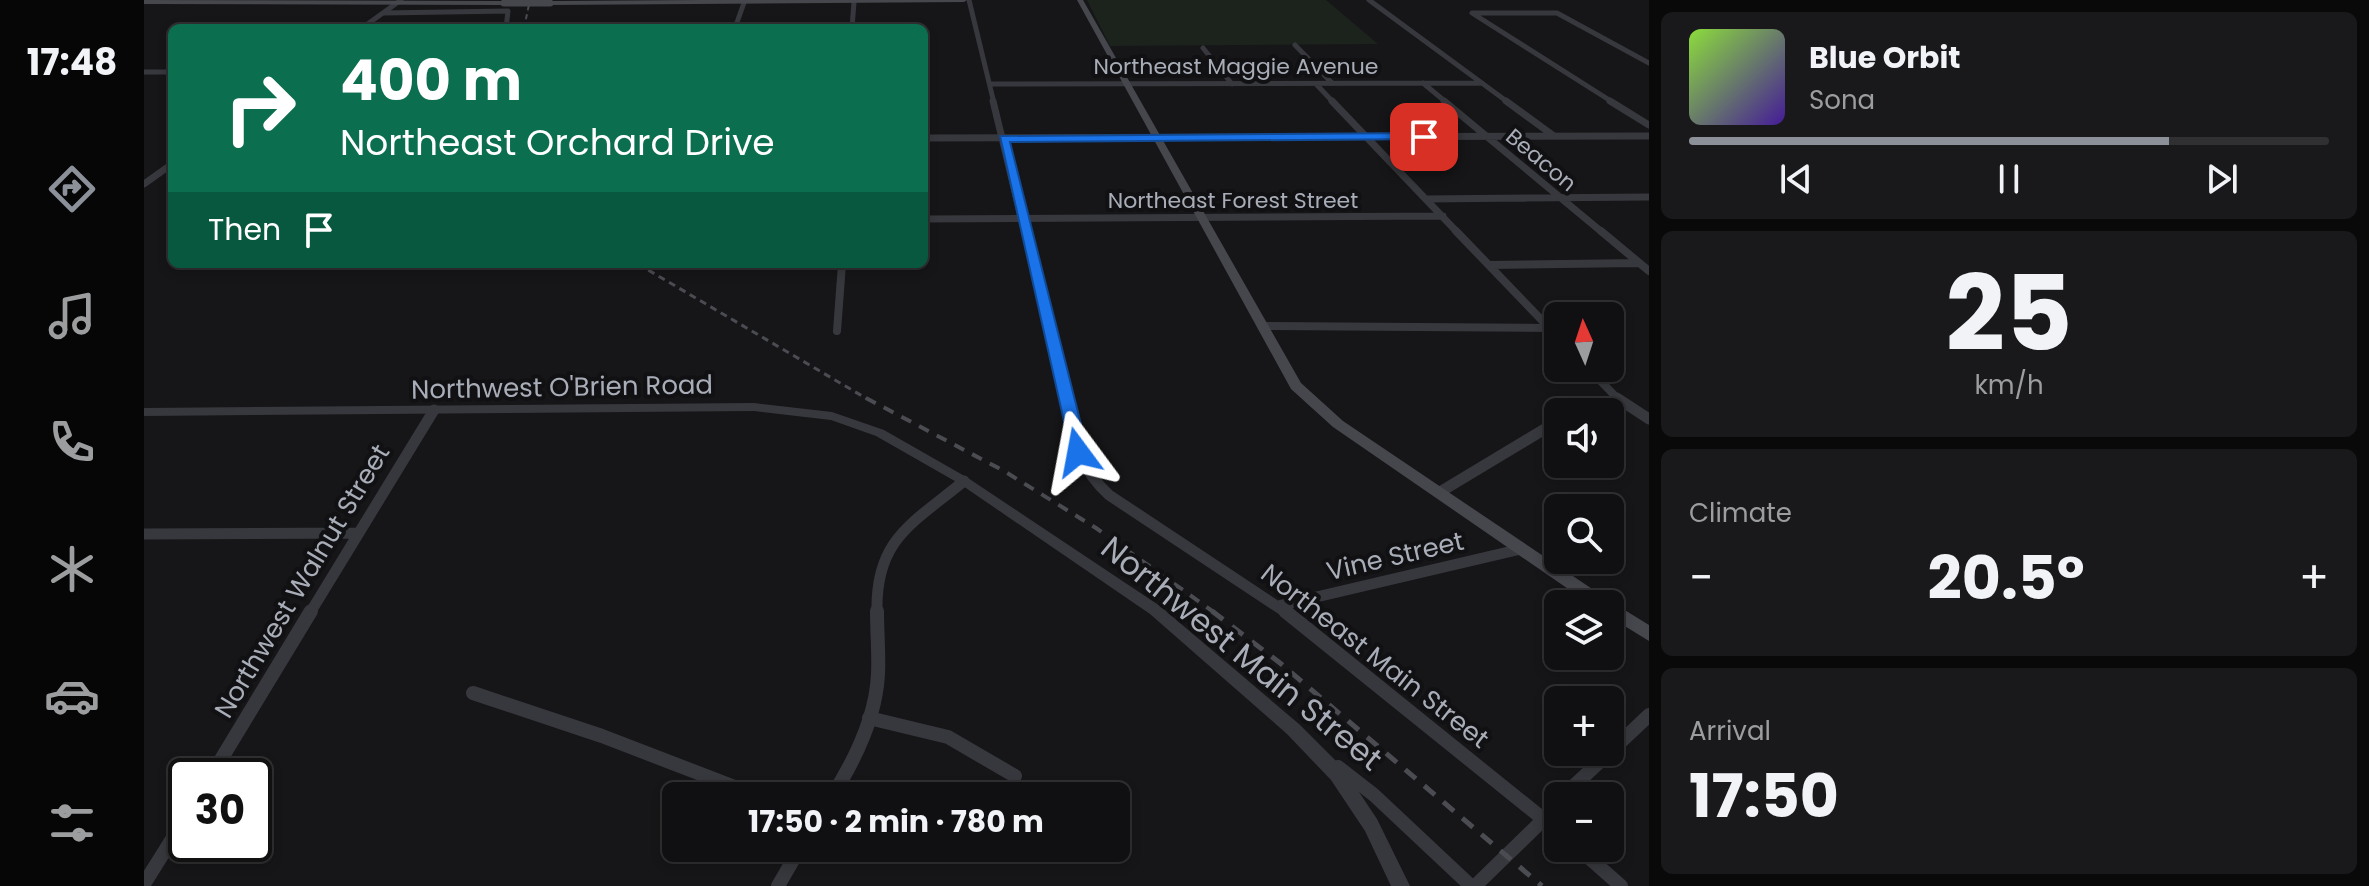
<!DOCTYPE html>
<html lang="en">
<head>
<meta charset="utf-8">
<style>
	body { margin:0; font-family:Poppins,sans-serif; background:#19191b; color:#f1f3f6; height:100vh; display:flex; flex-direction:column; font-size:30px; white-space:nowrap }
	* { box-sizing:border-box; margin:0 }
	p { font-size:26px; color:#9c9d9f }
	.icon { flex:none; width:44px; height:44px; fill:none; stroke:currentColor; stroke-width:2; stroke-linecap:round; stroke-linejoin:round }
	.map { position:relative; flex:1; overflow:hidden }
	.drawer { display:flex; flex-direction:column; gap:12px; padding:12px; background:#09090a; width:720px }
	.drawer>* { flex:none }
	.guide { position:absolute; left:24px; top:24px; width:760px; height:244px; border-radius:12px; box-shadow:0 4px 12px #0003,0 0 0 2px #303032; background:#0b6e4f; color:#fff; overflow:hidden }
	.needle { width:52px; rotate:357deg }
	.controls { position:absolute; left:1400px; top:302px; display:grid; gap:16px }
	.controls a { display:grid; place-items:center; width:80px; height:80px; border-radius:12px; background:#101012; box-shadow:0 4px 12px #0003,0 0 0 2px #303032; font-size:40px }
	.speed { position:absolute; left:24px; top:758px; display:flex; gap:16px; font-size:40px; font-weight:700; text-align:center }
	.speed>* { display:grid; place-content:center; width:104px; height:104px; border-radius:50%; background:#101012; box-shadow:0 4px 12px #0003,0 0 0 2px #303032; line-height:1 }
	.speed .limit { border:4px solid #111; border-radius:12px; background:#fff; color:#111 }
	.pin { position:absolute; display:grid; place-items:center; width:68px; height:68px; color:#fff; margin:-34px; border-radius:16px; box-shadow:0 4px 12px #0006 }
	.me { position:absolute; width:88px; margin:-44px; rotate:347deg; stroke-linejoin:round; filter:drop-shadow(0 0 6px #0008) }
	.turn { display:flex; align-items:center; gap:28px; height:168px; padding:0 40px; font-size:36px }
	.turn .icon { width:104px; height:104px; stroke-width:2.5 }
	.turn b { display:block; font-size:56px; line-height:68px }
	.then { display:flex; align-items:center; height:76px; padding:0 40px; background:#0003; gap:16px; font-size:30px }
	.big { font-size:60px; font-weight:700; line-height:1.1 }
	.drawer .tile { flex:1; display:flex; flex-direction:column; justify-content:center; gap:12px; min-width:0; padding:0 28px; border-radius:12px; background:#19191b }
	.drawer .dial { align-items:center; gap:0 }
	.dial b { font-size:104px; line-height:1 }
	.song { display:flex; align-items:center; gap:24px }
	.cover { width:96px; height:96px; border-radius:12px; background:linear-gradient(135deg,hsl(90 70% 55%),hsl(260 70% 35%)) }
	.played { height:8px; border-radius:4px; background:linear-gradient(90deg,#8c9099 75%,#303032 75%) }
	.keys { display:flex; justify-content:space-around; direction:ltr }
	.heat { display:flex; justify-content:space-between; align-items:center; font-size:44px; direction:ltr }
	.trip { position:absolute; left:518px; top:782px; width:468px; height:80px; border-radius:12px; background:#101012; box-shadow:0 4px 12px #0003,0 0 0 2px #303032; font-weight:700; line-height:80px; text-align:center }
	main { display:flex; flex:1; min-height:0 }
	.tab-bar { display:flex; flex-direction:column; width:144px; justify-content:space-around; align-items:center; background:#060607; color:#9c9d9f }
	.tab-bar .icon { width:56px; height:56px }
	.tab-bar .current { color:#8c9099 }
	.tab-bar b { font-size:36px; color:#f1f3f6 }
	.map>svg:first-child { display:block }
</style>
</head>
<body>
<main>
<nav class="tab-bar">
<b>17:48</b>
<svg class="icon current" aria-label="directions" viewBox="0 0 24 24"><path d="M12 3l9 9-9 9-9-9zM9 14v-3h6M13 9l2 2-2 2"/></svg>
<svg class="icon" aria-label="music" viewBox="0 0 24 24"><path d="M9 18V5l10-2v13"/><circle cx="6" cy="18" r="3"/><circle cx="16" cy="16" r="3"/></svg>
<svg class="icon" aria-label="phone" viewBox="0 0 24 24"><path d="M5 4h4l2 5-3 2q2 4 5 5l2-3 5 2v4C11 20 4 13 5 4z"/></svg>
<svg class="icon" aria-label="climate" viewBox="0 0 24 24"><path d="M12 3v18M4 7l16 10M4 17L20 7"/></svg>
<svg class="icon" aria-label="car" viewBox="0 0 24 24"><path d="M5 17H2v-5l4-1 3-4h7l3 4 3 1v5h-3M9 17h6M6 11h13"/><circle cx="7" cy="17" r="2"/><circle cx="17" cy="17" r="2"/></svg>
<svg class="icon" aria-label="filters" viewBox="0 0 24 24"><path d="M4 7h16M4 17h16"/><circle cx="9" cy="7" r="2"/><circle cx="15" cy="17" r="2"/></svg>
</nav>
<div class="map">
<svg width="1505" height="886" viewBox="0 0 1505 886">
	<rect width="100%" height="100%" fill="#161618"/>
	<path fill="#1c231d" d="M943,0H1182L1234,44L966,46Z"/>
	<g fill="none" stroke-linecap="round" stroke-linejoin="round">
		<path stroke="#37383d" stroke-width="5" d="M825,0L850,103
			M1225,0L1365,103
			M239,13L364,11L362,28
			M218,28L257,0
			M591,28L601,0
			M708,28L710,2
			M1151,45L1188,83
			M1059,48L1088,84
			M0,72H28
			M1279,83L1303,103
			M847,84L1338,83
			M1172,84L1190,103
			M1470,103L1328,13H1413L1505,63"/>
		<path stroke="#37383d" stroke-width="7" d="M849,101L881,233
			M1188,101L1314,233
			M1300,101L1459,233
			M1362,101L1410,136
			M1466,101L1505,125
			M780,138L1505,136
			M0,184L28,164
			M1282,199L1505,197
			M780,219L1299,216"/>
		<path stroke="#37383d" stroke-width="8" d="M881,231L921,400
			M1312,231L1414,337
			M1457,231L1505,271
			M1346,265L1494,263
			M1120,326L1405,328
			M693,331L698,264
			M1444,368L1475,400"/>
		<path stroke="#37383d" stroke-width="11" d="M921,398C931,440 932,464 965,495L1143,613
			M1473,398L1505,419
			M1434,412L1480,405
			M1296,492L1414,421
			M0,534L214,533
			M1134,606L1377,549
			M166,613L290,410
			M733,613C731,539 768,524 820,481"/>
		<path stroke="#37383d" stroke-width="14" d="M1141,611L1414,831
			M329,693L458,736L614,796
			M725,718L804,737L871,776
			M1466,752L1505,715
			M1194,767L1230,795L1327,886
			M67,776L167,611
			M688,796C711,760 732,717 734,674C735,653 733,632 733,611
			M1419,796L1466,752
			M1434,848L1477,886
			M0,884L42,817
			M634,886L656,848
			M1331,886L1400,819L1414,801"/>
		<path fill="#37383d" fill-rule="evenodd" d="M610,403L688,412L740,430L824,478L1016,606L1155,724L1199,768L1233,819L1266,886H1247L1221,831L1187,780L1143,734L1006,614L816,484L732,436L687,420L610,411L0,416V408Z"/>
		<path fill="#45474d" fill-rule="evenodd" d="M0,0L360,1L363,3L360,5L0,4Z
			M558,0H823L820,2L406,5L403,3L406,1Z
			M933,0H939L1157,383L1199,421L1466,601L1505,625V641L1466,617V604H1446L1189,427L1147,389Z"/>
		<path stroke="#4a4c52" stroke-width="2" stroke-dasharray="5 4" stroke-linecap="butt" d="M380,28L386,0"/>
		<path stroke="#4a4c52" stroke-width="3" stroke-dasharray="7 5" stroke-linecap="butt" d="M494,264L725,400"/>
		<path stroke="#4a4c52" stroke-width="4" stroke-dasharray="11 9" stroke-linecap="butt" d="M722,398L860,471L952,528L1071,613"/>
		<path stroke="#4a4c52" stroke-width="5" stroke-dasharray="14 11" stroke-linecap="butt" d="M1068,611L1136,663L1398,886"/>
		<path stroke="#45474d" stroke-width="7" d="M360,3H406"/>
	</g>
	<path fill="#1a73e8" stroke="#114b97" stroke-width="2" d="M1280,133L1284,134V139L866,142L944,452L934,459L928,457L856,136Z"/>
	<g text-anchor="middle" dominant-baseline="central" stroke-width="8" stroke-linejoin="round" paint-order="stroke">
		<g font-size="22" fill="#a8adb8" stroke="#111113">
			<text x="1092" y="66">Northeast Maggie Avenue</text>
			<text transform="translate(1397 160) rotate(40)">Beacon</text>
			<text x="1089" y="200">Northeast Forest Street</text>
		</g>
		<g font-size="26" fill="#a8adb8" stroke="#111113">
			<text transform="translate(418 387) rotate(-1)">Northwest O'Brien Road</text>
			<text transform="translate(1251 556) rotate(-13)">Vine Street</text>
			<text transform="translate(158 581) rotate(-59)">Northwest Walnut Street</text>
			<text transform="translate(1231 656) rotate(38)">Northeast Main Street</text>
		</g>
		<g font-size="32" fill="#a8adb8" stroke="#111113">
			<text transform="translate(1098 653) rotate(39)">Northwest Main Street</text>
		</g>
	</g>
</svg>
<div class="controls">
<a><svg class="needle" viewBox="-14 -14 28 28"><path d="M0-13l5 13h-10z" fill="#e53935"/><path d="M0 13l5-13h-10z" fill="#9c9d9f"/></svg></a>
<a><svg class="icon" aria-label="sound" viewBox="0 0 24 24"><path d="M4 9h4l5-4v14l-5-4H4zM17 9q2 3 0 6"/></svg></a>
<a><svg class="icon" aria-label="search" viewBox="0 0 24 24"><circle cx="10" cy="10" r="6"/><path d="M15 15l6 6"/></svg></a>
<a><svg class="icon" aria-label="layers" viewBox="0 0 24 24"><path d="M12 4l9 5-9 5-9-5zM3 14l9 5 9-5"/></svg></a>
<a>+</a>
<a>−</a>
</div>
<div class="speed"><div class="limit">30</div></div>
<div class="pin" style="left:1280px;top:137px;background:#d93025"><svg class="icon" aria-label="arrive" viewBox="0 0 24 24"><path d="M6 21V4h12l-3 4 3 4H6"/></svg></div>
<svg class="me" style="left:934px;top:452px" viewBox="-20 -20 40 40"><path d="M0-17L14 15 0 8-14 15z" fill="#1a73e8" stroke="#fff" stroke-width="4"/></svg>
<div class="trip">17:50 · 2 min · 780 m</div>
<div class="guide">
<div class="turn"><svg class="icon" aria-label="right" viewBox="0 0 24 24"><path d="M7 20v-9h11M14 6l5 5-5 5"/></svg><div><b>400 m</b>Northeast Orchard Drive</div></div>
<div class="then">Then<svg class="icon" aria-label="arrive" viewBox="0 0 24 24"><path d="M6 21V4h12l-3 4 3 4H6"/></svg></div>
</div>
</div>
<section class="drawer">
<div class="tile">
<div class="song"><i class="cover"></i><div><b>Blue Orbit</b><p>Sona</p></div></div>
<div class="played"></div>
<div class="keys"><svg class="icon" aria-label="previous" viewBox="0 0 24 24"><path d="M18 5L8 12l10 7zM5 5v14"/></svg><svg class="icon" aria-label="pause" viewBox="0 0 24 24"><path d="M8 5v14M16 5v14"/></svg><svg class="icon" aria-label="next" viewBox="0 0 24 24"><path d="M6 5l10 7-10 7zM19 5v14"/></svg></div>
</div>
<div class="tile dial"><b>25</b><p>km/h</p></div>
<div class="tile"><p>Climate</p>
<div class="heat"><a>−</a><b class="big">20.5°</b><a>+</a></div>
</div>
<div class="tile"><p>Arrival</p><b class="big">17:50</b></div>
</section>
</main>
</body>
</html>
